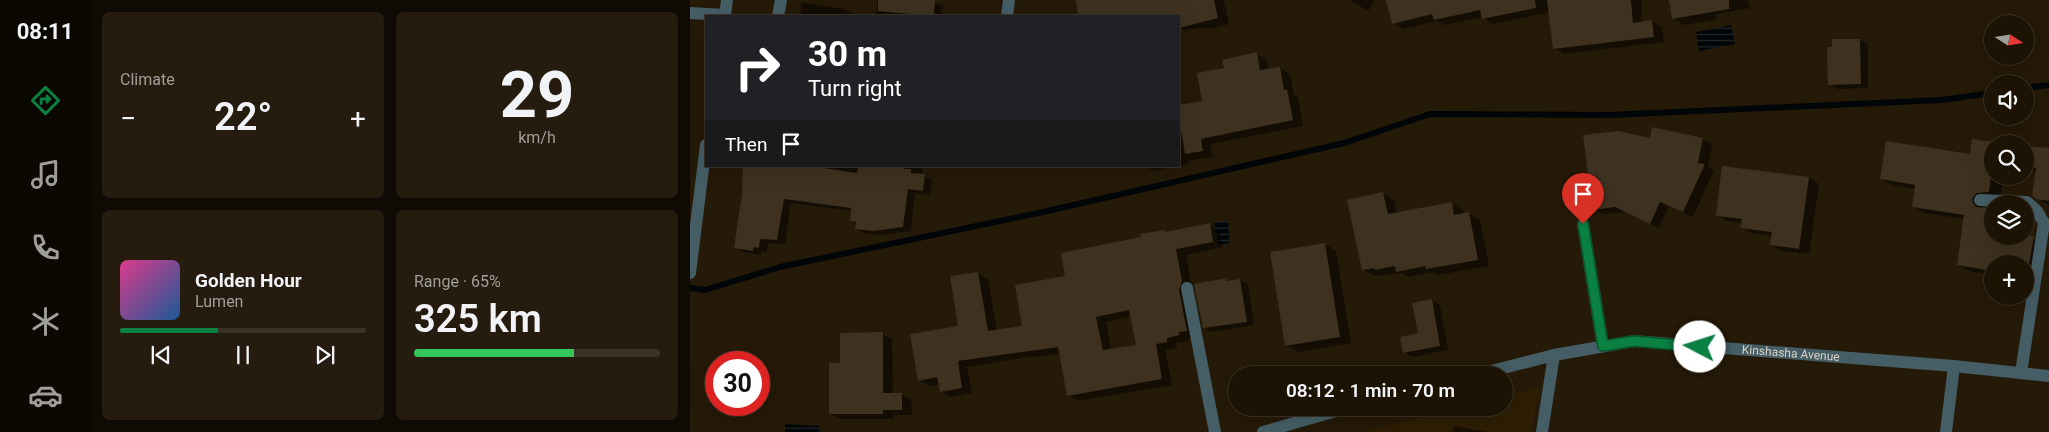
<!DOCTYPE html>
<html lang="en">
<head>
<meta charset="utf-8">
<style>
	body { margin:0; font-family:Roboto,sans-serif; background:#251c0f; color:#f1f3f6; height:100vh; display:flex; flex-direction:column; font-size:19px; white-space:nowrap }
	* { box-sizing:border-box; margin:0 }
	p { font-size:16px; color:#a09e9a }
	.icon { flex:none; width:28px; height:28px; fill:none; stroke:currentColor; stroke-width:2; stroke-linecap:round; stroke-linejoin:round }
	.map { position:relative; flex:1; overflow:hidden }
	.side { display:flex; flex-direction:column; gap:12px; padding:12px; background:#0f0a03; width:600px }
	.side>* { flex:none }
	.guide { position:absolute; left:15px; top:15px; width:475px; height:152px; border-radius:0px; box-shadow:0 5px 20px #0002,0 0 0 1px #3a3227; background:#202124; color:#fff; overflow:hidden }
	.needle { width:32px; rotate:102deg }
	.fabs { position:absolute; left:1294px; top:15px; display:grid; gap:10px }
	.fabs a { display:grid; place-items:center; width:50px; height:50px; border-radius:50%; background:#1c1305; box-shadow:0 5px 20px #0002,0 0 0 1px #3a3227; font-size:25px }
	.speed { position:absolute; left:15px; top:351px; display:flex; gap:10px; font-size:25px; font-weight:700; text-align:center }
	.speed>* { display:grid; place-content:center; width:65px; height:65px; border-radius:50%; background:#1c1305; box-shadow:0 5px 20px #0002,0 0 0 1px #3a3227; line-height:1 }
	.speed .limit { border:8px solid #d22; background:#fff; color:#111 }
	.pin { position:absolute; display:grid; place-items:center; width:42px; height:42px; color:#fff; margin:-51px -21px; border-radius:50% 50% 50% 0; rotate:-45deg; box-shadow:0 0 5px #0007 }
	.pin .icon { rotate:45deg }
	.me { position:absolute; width:55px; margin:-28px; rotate:275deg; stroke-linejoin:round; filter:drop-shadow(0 0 4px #0008) }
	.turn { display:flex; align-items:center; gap:18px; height:105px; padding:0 20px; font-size:22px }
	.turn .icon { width:65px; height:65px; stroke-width:2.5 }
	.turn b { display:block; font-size:35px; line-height:42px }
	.then { display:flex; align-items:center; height:48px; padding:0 20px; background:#0003; gap:10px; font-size:19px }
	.big { font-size:38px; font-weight:600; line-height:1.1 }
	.side .widget { flex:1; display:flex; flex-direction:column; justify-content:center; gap:8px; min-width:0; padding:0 18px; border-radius:8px; background:#251c0f }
	.side .dial { align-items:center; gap:0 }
	.dial b { font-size:65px; line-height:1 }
	.song { display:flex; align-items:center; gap:15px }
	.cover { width:60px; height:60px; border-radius:8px; background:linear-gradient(135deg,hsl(330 70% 55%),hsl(210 70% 35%)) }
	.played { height:5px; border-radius:2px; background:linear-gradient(90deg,#0b8043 40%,#3a3227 40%) }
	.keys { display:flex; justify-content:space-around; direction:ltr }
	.heat { display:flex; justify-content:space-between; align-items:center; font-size:28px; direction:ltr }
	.charge { height:8px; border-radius:4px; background:linear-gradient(90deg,#34c759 65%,#3a3227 0) }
	.side .tiles { flex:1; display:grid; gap:12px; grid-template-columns:repeat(2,1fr) }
	.trip { position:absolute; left:538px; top:366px; width:285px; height:50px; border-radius:25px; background:#1c1305; box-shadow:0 5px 20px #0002,0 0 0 1px #3a3227; font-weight:600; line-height:50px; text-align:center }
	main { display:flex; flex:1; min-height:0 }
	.dock { display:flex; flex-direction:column; width:90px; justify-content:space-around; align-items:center; background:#0b0802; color:#a09e9a }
	.dock .icon { width:35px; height:35px }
	.dock .current { color:#0b8043 }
	.dock b { font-size:22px; color:#f1f3f6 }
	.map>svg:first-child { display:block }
</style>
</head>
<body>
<main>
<nav class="dock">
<b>08:11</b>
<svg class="icon current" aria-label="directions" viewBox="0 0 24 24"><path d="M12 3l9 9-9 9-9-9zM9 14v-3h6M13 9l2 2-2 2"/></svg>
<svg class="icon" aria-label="music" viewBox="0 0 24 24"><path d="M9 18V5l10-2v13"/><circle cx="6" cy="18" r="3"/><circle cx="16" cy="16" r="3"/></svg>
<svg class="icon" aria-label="phone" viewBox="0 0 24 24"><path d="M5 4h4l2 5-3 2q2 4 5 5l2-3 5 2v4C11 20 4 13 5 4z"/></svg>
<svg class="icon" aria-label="climate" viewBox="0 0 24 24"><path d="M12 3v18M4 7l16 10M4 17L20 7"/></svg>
<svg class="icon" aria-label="car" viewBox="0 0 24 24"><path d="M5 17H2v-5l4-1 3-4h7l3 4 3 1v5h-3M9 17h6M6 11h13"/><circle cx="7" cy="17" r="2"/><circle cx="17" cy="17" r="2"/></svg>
</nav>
<section class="side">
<div class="tiles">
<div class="widget"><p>Climate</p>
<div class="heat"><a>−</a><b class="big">22°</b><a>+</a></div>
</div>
<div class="widget dial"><b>29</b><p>km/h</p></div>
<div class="widget">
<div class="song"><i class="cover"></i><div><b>Golden Hour</b><p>Lumen</p></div></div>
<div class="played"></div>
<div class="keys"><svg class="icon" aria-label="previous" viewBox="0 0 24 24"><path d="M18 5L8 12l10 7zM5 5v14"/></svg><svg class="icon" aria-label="pause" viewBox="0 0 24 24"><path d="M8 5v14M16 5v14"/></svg><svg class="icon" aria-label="next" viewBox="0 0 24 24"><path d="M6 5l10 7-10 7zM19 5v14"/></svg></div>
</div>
<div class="widget"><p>Range · 65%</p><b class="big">325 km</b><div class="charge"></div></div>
</div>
</section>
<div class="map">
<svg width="1359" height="432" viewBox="0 0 1359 432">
	<defs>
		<pattern id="water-rules" width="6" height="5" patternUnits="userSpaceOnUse" patternTransform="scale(1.25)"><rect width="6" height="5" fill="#000608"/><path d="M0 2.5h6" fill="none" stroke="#25292a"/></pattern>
	</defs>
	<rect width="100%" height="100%" fill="#251907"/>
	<path fill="#2d1d04" d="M850,387L841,432H673L769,408H814V396Z"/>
	<path fill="url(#water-rules)" d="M1041,25L1045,44L1009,51L1006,32Z
		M538,220L540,243L528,245L524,223Z
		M95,424L130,426L129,432H95Z"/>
	<path fill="#0007" fill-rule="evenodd" d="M188,0H238L253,6L251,16H186Z
		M387,0H534L539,24L519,29L516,28L489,30V16H389Z
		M660,0H685L678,11Z
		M698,0H951L952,23L962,21L972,27L974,42L874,54L864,48L860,12L803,24L793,17L755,25L747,21L713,29L703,23Z
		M980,0H1058L1060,8L1026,14L1027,19L994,25L983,18Z
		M112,3L155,9L166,16H110Z
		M1170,40L1178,44V88L1147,89L1139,84L1143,48Z
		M567,54L577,60L579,70L590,68L600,74L604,95L608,97L613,126L520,144L523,157L497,161L498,164L489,166V106L514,102L535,69Z
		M963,129L1013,139L1022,145L1018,167L1024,170L1003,217L979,206L969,228L936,212L912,214L903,209L961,139Z
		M1284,140L1308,144H1302V176H1313L1310,198L1293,206V209L1302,213V236H1335V230L1337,231L1336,238L1343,239L1354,245L1348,282L1335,280V264H1302V275L1279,271L1268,265L1275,219L1234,213L1223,206L1226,189L1202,185L1191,179L1281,156Z
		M1335,148L1359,151V205L1347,198L1346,172L1335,170Z
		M104,166H233L232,175L242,180L240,195L225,193L221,231L191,235L174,233L166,228L167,224L161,221L162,211L101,203L95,244L78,243L77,252L71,251V255L53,252L45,247Z
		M456,166H486L463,171Z
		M1119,178L1129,184L1119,254L1092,251L1082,245L1083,236L1062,233L1052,227V223L1037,221L1027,215Z
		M693,194L704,200L707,213L762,203L773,210L774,215L779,214L790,220L799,266L748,275L744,272L718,277L711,273L684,276L673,269Z
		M519,225L529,230L533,247L496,255L502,288L507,336L498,338L499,341L486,343L487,348L475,350L482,385L388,401L378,395L371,353L348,357L344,356L277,367L282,393L261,397L251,391L250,384L239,386L229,380L270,327L288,273L298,279L307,331L333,327L376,277L452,238L474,231L478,233ZM442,316L447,346L421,350L416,322Z
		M635,244L646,251L661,343L608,352L596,345Z
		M537,280L541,282L550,280L558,285L564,325L522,332L514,328Z
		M742,300L750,305L758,350L722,357L714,352L729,334Z
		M192,334L202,339L203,394H211L221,400L222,415H203V419H151L141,414L151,364Z
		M764,426L797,432H763Z"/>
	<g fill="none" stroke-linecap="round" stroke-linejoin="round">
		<path stroke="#000608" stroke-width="6" d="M1335,88L1359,85
			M0,288L15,290L90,267L353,212L654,143L740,114L920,115L1251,100L1302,93"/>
	</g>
	<path fill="#3e311f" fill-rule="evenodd" d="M188,0H245L244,16L188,11Z
		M386,0H524L528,18L489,28V16H388Z
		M696,0H845L846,8L792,19L790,10L744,20L742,14L702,24Z
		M857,0H941L943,23L962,20L964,37L863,49Z
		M979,0H1039V9L982,19Z
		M1142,39H1170L1171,84L1138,85L1137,47H1142Z
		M567,52L570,70L590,67L594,90L597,89L603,120L511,139L513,151L495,154L489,118V105L512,101L507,73L534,68L532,60Z
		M962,127L1013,138L1008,163L1015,164L993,212L970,202L960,224L925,207L902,210L893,135L928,131L960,138Z
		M1282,139L1302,142V169L1299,192L1286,193L1282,199L1283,203L1286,207L1297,208L1295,219L1302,220V236H1344L1339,264H1302V271L1267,265L1274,215L1222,207L1225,185L1190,179L1196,141L1280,154Z
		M1335,146L1359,148V201L1346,199L1342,196L1346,168L1335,166Z
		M53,166H120L167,173L168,166H214V169H221V173L235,174L233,191L218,189L213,227L183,231L165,229L166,222L160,221L161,208L94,199L87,240L70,239L69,248L64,247L63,251L44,248L52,194Z
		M1032,166L1119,177L1109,249L1080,245L1082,232L1050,228L1052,219L1026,216Z
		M693,192L698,214L762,202L764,215L779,212L788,260L736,269L735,266L706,272L705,266L685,270L684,268L672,270L657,200Z
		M520,223L523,242L486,249L492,281L489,290L497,331L489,332V335L477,338V342L466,344L472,379L377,396L368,347L268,361L272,388L250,392L247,377L228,381L220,334L268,326L260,276L288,272L298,331L332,326L325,285L375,276L371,253L451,237L450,234L475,230V232ZM439,310L446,345L413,350L406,317Z
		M635,243L650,337L595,346L580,252Z
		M537,278V281L550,279L557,322L513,328L504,284Z
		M742,299L750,346L713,353L710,337L728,333L722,303Z
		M193,332V393H212V410H193V414H139V363H150V333Z"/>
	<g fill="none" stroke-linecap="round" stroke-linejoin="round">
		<g stroke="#455d65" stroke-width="12">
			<path d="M0,13L35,15"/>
			<path d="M35,16L37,0"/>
			<path d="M88,16L91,0"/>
			<path d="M317,16L319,0"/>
			<path d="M1290,200L1337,202L1347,211L1354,223L1331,373"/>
			<path d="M893,224L913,346"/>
			<path d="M0,273L16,145"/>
			<path d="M497,288L525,432"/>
			<path id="s1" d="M786,375L864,355L944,341L1264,366L1359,376"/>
			<path d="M573,432L656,408"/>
			<path d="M852,432L864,355"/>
			<path d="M1256,432L1264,366"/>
		</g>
	</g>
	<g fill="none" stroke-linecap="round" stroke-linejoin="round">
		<g stroke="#07532c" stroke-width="12">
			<path id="route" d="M893,224L913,346L944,341L1010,347"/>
		</g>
		<use href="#route" stroke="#0b8043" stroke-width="9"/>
	</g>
	<g text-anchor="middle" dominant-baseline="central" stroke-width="5" stroke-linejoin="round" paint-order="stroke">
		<g font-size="12" fill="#d9d1c5" stroke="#0a0502">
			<text stroke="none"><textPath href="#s1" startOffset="319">Kinshasha Avenue</textPath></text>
		</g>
	</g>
</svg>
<div class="fabs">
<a><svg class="needle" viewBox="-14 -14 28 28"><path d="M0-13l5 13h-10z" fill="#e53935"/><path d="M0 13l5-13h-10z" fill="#a09e9a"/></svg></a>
<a><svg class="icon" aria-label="sound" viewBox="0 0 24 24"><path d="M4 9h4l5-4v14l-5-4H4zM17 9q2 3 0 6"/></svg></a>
<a><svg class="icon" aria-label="search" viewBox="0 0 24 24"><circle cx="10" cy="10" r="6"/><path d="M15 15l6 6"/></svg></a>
<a><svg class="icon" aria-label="layers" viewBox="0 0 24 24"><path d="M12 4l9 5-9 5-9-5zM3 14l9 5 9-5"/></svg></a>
<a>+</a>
</div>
<div class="speed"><div class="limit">30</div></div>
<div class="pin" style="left:893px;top:224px;background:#d93025"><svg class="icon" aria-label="arrive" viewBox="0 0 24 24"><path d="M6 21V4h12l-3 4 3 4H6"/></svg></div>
<svg class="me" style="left:1010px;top:347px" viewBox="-20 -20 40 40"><circle r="19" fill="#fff"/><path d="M0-13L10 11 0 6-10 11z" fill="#0b8043"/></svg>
<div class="trip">08:12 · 1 min · 70 m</div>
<div class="guide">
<div class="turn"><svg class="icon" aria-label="right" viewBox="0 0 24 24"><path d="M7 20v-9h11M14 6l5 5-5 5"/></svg><div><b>30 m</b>Turn right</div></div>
<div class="then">Then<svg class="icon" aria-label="arrive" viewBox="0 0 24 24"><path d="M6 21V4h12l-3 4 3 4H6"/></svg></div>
</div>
</div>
</main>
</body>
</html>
